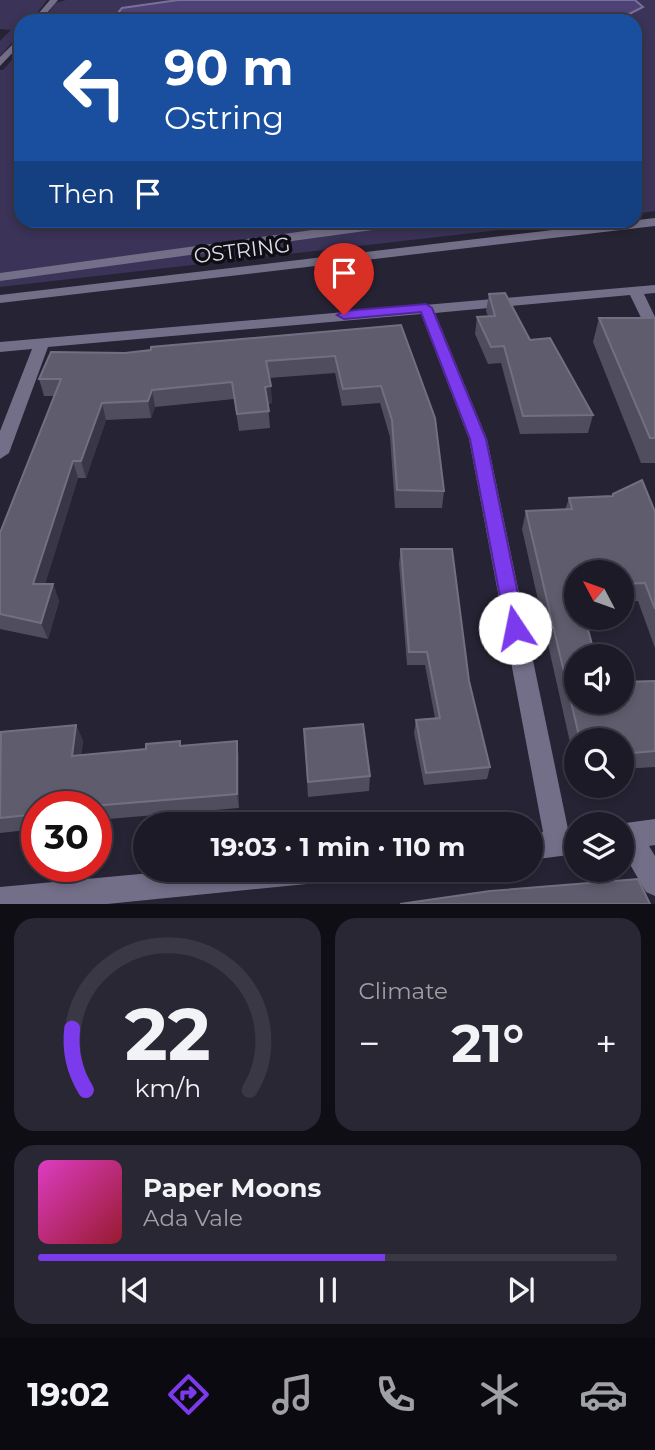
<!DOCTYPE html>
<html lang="en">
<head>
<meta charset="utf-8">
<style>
	body { margin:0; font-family:Montserrat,sans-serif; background:#292733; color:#f1f3f6; height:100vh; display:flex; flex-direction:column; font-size:26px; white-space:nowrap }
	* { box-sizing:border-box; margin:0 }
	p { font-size:23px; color:#a0a1a7 }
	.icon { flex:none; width:38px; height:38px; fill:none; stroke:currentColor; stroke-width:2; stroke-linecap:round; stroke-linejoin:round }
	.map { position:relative; height:904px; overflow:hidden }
	.details { display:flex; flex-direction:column; gap:14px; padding:14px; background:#0f0e15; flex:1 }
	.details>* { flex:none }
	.guide { position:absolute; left:14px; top:14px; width:628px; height:214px; border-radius:21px; box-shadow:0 4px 10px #0003,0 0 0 2px #3a3844; background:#1a4fa0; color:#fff; overflow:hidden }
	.needle { width:46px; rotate:311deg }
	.fabs { position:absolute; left:564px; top:560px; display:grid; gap:14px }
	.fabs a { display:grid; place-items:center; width:70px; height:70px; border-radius:50%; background:#1c1a27; box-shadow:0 4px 10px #0003,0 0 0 2px #3a3844; font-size:35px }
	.speed { position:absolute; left:21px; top:791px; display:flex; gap:14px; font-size:35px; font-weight:700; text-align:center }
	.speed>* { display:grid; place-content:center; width:91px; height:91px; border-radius:50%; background:#1c1a27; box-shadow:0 4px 10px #0003,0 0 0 2px #3a3844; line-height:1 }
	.speed .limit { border:10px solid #d22; background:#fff; color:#111 }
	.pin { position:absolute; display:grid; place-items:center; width:60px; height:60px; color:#fff; margin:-72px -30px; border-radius:50% 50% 50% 0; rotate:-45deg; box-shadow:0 0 7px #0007 }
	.pin .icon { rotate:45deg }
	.me { position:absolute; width:77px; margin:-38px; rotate:349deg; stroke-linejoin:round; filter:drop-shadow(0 0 5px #0008) }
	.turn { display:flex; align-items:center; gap:24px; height:147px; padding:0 35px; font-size:32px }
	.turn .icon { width:91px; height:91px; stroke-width:2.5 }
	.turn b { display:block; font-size:49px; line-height:60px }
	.then { display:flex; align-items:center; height:66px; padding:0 35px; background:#0003; gap:14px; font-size:26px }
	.big { font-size:52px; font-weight:700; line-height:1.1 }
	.details .tile { flex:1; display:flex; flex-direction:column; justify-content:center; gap:10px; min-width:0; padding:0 24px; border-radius:21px; background:#292733 }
	.details .dial { align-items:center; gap:0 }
	.dial svg { height:182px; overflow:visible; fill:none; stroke:#3a3844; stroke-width:7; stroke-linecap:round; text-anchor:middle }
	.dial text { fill:#f1f3f6; stroke:none }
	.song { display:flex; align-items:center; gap:21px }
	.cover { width:84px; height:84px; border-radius:10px; background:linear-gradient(135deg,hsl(310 70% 55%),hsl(350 70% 35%)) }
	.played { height:7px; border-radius:4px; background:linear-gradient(90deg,#7c3aed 60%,#3a3844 60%) }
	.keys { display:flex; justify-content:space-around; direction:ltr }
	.heat { display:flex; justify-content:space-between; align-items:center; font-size:38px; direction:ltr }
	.details .tiles { flex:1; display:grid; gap:14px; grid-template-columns:1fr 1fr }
	.tile:last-child { grid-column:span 2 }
	.trip { position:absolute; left:133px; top:812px; width:410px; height:70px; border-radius:35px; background:#1c1a27; box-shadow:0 4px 10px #0003,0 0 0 2px #3a3844; font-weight:700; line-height:70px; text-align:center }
	.menu { display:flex; height:112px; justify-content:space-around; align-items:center; background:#0b0a10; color:#a0a1a7 }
	.menu .icon { width:49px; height:49px }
	.menu .selected { color:#7c3aed }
	.menu b { font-size:32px; color:#f1f3f6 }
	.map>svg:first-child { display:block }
</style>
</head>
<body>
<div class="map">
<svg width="655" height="904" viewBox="0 0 655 904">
	<rect width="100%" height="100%" fill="#262334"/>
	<path fill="#3b3358" d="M0,0H47L31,21H21V33L0,56V41L11,30L0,29Z
		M66,0H178L122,8L111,21H43L55,3Z
		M635,0H655V211L635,214V43L639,42V23L629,14L643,7Z
		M21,49V220L577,221L0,287V70H3Z"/>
	<path fill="#4e4176" stroke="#796f98" stroke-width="2" d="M178,0H635L643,7L629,14L639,23V42L635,43V21H111L122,8Z"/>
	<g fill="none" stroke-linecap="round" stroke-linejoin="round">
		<path fill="#746f89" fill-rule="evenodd" d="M50,0H58L40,21H32Z
			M21,36V44L0,66V57Z
			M655,218V226L0,303V295Z
			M385,220L393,224L387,228L0,281V273Z
			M655,285V293L644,294L655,317V336L648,332L630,295L435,313L487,439L568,829L576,828V854L530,860V834L543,832L469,439L421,314L48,347L9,453L0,459V431L32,349L0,352V342Z
			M655,819V845L649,846L655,856V896L646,892L621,849V824H618Z
			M183,870H330L326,879L317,883L107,904H0V887Z"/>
	</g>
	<path fill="#504d5e" d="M489,294L530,340L593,415L588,433L520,434L501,363L488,364L475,334L477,317L488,316L486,311Z
		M599,318H655V463H641L593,342Z
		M401,325L444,491L442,508H395L390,437L380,403L342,406L335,373L269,378L272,403L268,404L270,428L239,431L234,399L155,407L151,418L106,420L86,478H78L45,584H53L59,601L48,639L0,629V533L55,396H44L39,379L125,353Z
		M613,494L655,512V648L638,601L621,602V572H576V702L655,681V767L621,769V740H576V769L522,529L526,511L565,510L569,498L612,496Z
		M401,549L469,681L490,767L487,779L424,785L414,733L416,720L435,718L425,665H407L399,563Z
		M76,725L83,741L81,755L181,746L239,756V808L96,820V807H37V829L0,833V736Z
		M305,744L370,776L369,791L308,797Z"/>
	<path fill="#393647" d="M271,386L272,403L266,404L265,387Z
		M152,390L155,407L151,418L148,401Z
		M102,403L106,420L86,478L81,461Z
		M73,461L78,478L40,601L33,584Z
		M53,584L59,601L48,639L41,623Z
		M76,725L83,741L79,771L72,756Z
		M237,741L239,756V808L237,794Z"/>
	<path fill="#5f5c6d" stroke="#727080" stroke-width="2" d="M505,293L530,340L550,338L593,415L523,416L504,346L491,347L477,317L495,316L489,294Z
		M599,318H655V438H650Z
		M401,325L435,418L444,491L397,490L392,420L381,386L343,389L335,356L266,361L271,386L265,387L269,411L237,414L232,382L152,390L148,401L102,403L81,461H73L33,584H53L41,623L0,614V533L61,379H39L51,352L125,353L151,350V347Z
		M642,480L655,512V609L645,583L621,584V572H576V618H585L595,656H576V702H621V682L655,681V751L621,754V740H580L526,511L572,509L569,498L613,496V494Z
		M401,549H452L469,681L490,767L426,773L416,720L440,718L427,652H409Z
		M363,724L370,776L308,782L304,729Z
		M76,725L72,756L146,749V744L180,741V746L237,741V794L80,807H37V814L0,818L1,732Z
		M638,879L650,904H400L490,891Z"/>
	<path fill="#7c3aed" stroke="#51269a" stroke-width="2" d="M426,304L432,308L486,439L525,628L522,634L515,636L509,634L506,628L470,439L421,312L344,319L337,315L344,311Z"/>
	<g text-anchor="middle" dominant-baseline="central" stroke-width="7" stroke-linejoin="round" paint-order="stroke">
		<g font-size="21" fill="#dcdbe6" stroke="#0f0e15">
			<text transform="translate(242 250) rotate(-7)">OSTRING</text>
		</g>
	</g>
</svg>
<div class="fabs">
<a><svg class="needle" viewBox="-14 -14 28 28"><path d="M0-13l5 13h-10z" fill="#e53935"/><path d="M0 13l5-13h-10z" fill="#a0a1a7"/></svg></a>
<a><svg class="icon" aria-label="sound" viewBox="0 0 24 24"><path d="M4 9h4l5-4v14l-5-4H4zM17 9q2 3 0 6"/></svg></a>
<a><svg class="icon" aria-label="search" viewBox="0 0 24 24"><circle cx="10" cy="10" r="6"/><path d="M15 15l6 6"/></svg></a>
<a><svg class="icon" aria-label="layers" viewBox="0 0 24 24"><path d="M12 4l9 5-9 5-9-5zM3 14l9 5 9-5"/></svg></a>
</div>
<div class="speed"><div class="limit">30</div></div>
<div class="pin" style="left:344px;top:315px;background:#d93025"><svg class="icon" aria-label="arrive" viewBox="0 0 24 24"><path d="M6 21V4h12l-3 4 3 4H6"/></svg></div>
<svg class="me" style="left:515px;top:628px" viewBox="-20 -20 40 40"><circle r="19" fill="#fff"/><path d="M0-13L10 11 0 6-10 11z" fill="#7c3aed"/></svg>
<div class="trip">19:03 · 1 min · 110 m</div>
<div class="guide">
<div class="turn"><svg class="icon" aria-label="left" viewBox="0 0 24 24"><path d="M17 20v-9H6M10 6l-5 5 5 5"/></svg><div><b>90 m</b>Ostring</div></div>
<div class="then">Then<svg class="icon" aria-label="arrive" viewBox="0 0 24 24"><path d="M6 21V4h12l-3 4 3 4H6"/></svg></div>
</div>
</div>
<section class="details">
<div class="tiles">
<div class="tile dial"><svg viewBox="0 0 100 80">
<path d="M14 69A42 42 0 1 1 86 69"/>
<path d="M14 69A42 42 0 0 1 8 42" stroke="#7c3aed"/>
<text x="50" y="56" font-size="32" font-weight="700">22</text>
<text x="50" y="72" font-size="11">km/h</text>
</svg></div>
<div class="tile"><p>Climate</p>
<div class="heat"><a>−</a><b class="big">21°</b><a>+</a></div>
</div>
<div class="tile">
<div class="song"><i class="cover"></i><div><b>Paper Moons</b><p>Ada Vale</p></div></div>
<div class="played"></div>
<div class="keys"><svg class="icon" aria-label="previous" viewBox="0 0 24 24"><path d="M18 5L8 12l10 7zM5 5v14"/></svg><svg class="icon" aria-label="pause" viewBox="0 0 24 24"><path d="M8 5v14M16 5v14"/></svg><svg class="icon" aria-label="next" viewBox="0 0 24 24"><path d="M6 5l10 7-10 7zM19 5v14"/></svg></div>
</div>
</div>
</section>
<nav class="menu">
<b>19:02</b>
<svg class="icon selected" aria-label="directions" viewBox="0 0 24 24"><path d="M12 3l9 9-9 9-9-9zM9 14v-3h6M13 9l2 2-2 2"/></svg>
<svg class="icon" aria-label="music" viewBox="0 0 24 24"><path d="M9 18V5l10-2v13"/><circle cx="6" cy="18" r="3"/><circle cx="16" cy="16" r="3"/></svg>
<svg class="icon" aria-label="phone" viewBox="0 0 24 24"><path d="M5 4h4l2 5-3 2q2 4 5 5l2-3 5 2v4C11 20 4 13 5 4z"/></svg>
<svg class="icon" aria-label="climate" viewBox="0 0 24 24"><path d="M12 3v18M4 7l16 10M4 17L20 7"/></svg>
<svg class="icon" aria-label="car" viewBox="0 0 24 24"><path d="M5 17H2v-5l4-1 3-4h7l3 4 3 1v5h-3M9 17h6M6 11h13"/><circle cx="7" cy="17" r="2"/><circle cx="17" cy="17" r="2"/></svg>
</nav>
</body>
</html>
